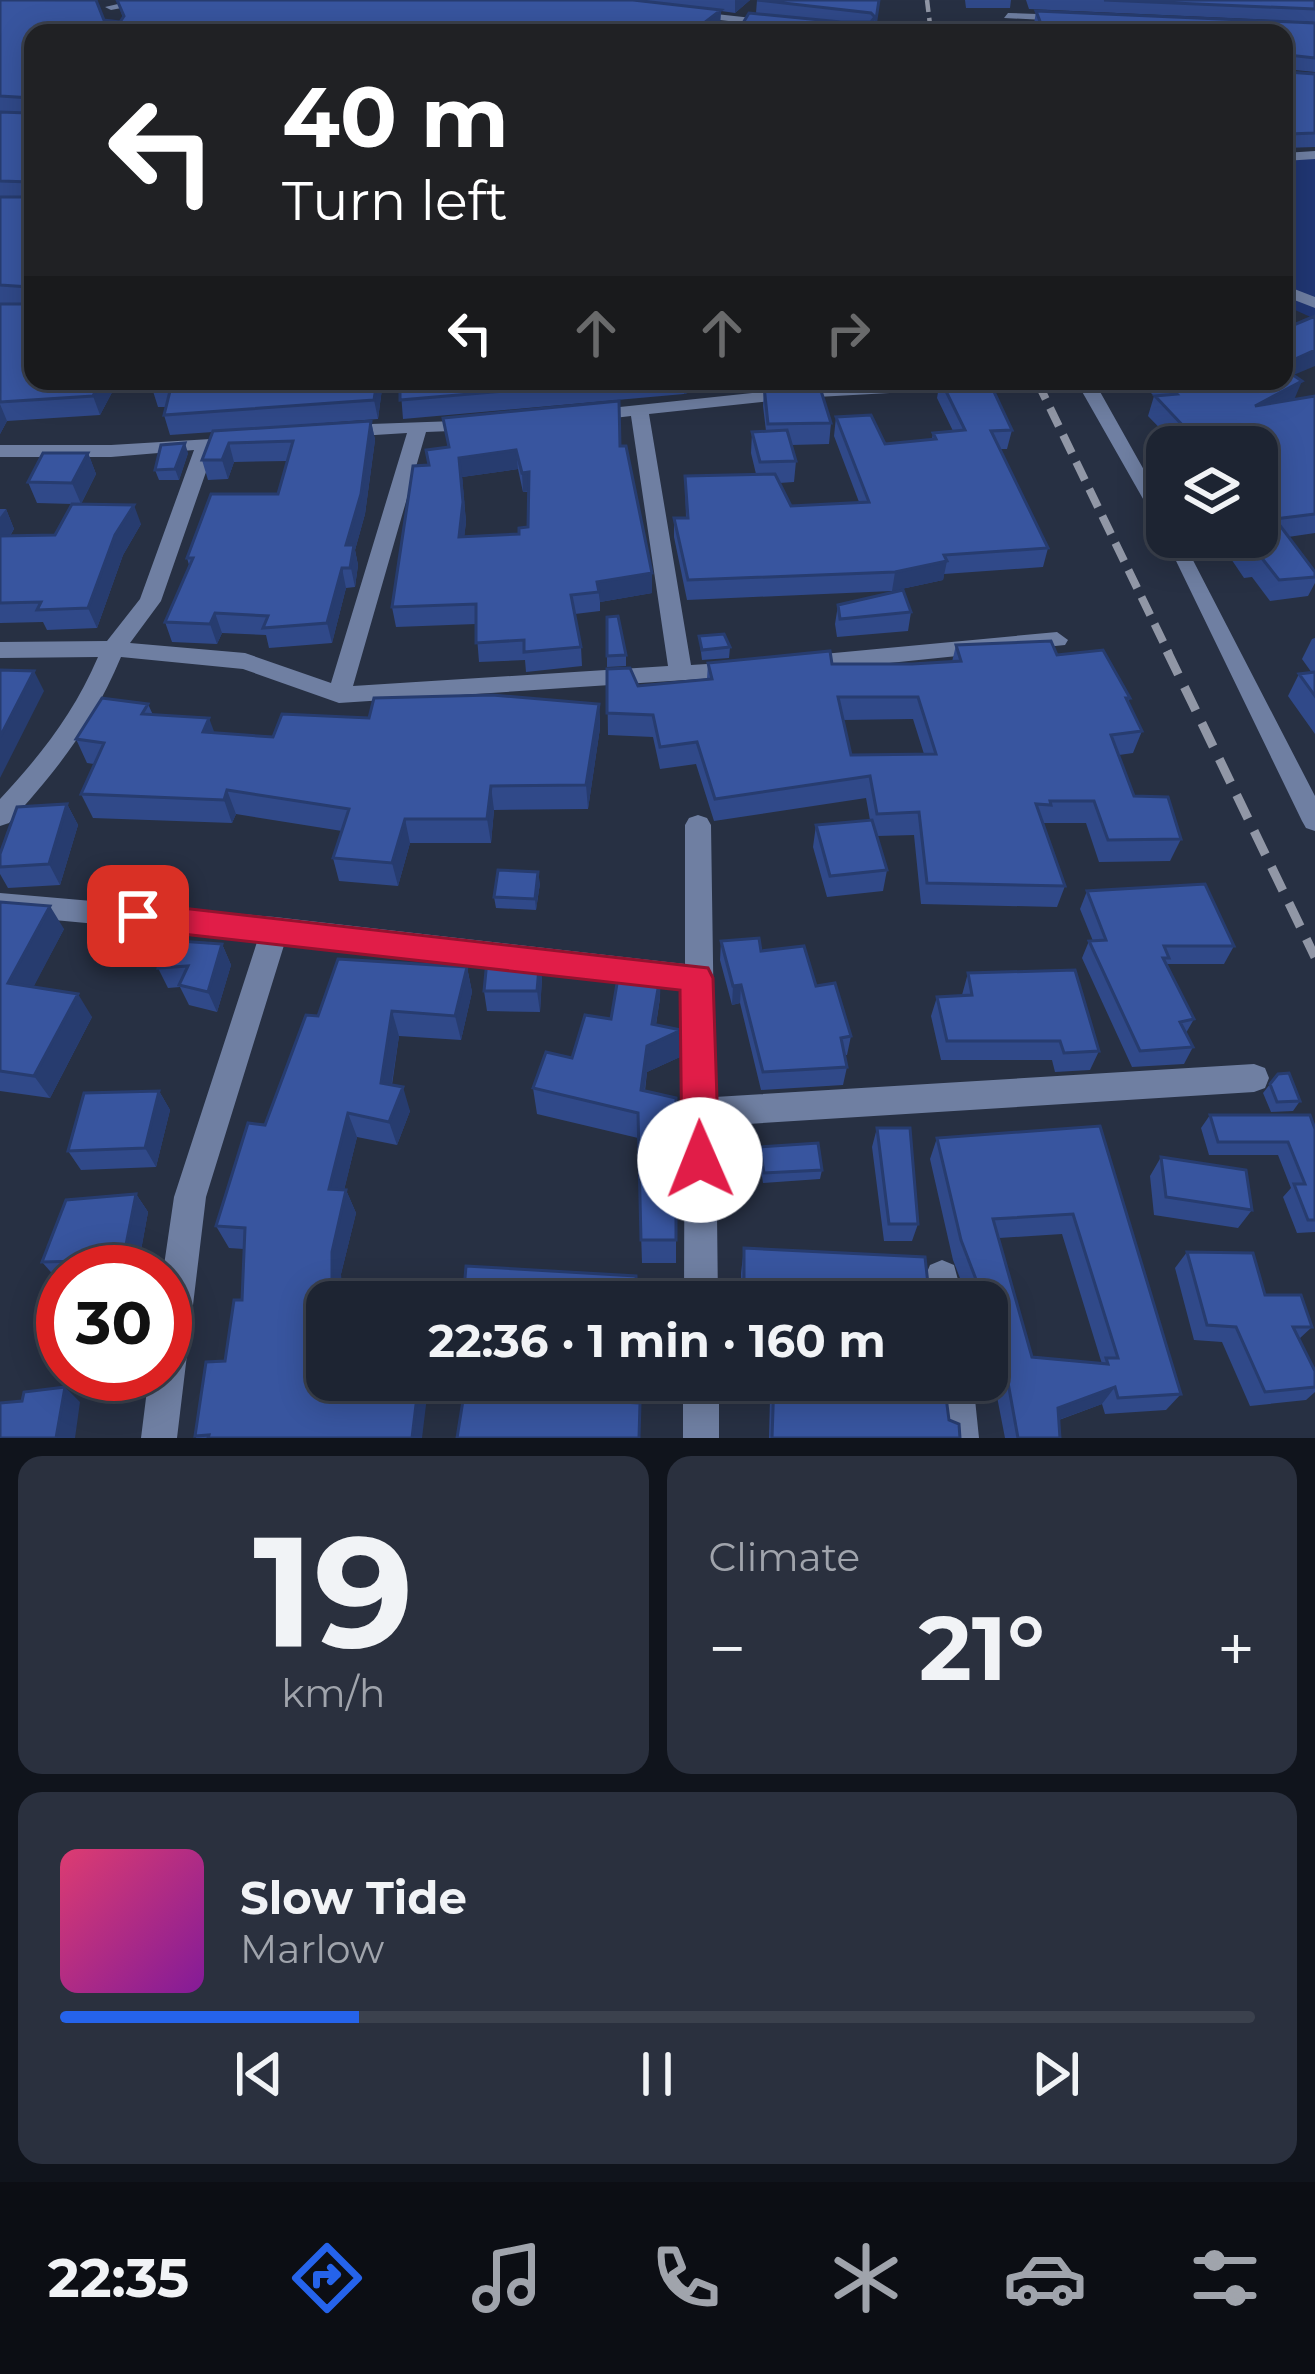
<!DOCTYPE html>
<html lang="en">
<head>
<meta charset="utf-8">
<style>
	body { margin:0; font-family:Montserrat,sans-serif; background:#2a303e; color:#f1f3f6; height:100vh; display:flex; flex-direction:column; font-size:45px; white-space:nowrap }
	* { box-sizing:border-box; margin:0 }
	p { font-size:39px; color:#a0a4ac }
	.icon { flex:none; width:66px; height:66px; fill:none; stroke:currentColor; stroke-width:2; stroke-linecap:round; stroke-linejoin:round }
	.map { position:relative; height:1438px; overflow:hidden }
	.sheet { display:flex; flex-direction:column; gap:18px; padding:18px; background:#10141c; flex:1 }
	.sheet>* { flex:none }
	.hud { position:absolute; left:24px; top:24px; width:1269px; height:366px; border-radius:24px; box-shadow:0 6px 30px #0003,0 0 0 3px #3b414d; background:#202124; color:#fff; overflow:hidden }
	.tools { position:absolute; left:1146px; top:426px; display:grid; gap:24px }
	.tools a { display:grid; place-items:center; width:132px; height:132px; border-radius:24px; background:#1d2432; box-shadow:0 6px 30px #0003,0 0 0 3px #3b414d; font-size:60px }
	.speed { position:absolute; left:36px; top:1245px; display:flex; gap:24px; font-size:60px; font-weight:700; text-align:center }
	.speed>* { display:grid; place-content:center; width:156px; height:156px; border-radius:50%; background:#1d2432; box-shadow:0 6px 30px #0003,0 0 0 3px #3b414d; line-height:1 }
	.speed .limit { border:18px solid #d22; background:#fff; color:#111 }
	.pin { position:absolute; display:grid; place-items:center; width:102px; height:102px; color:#fff; margin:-51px; border-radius:24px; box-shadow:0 6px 18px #0006 }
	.me { position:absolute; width:132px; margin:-66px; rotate:359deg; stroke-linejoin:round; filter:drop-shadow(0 0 9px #0008) }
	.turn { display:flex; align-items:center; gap:42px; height:252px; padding:0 60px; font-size:54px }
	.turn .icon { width:156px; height:156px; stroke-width:2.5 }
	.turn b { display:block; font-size:84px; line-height:102px }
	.lanes { display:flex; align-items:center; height:114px; padding:0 60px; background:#0003; justify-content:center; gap:60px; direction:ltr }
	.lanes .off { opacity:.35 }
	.big { font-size:90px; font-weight:700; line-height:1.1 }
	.sheet .card { flex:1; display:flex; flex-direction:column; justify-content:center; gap:18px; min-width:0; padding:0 42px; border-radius:24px; background:#2a303e }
	.sheet .dial { align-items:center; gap:0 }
	.dial b { font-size:156px; line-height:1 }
	.song { display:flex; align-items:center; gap:36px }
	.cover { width:144px; height:144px; border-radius:18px; background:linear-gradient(135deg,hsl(340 70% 55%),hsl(290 70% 35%)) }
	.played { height:12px; border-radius:6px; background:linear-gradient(90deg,#2563eb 25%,#3b414d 25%) }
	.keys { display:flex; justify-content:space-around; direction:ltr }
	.heat { display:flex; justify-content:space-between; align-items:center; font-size:66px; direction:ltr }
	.sheet .tiles { flex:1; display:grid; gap:18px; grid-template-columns:1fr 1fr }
	.card:last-child { grid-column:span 2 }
	.trip { position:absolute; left:306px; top:1281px; width:702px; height:120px; border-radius:24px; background:#1d2432; box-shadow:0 6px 30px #0003,0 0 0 3px #3b414d; font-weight:700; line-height:120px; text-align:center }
	.tab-bar { display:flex; height:192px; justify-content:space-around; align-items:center; background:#0c0e14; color:#a0a4ac }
	.tab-bar .icon { width:84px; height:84px }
	.tab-bar .current { color:#2563eb }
	.tab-bar b { font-size:54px; color:#f1f3f6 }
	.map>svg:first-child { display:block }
</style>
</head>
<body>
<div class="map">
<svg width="1315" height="1438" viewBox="0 0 1315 1438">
	<rect width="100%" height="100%" fill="#273043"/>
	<path fill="#203673" d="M1315,158V319L1284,305V159Z"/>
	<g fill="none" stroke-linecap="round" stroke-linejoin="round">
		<path fill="#6f7fa2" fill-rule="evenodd" d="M135,0H163L111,10L105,7Z
			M688,11L772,20L778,23L772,26L684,16Z
			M1008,13L1065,15L1071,18L1065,21L1004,18Z
			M1315,151V159L1284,161V153Z
			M1284,285L1315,297V308L1284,296Z
			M919,381L971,384L962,389L799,398L649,414L691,665L738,662L750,670L746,676L339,703L243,669L121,657C92,726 58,769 9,823L0,826V799C41,755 74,713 98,657L0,658V642L107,641L140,599L194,450L111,457H0V445H111L244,437V445L214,449L161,601L130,643L245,653L331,683L407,433L343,437L334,431L343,425L483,420L485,424L476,430L426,432L353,686L668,666L631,416L589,421L582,419V411L799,388Z
			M1076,381H1094L1167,511V537H1181L1315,796V831L1306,828L1302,821L1163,534Z
			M1057,632L1068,640L1065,645L802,672L790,664L802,656Z
			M698,815L707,818L711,825L715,1097L1254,1064L1265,1068L1269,1078L1265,1088L1254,1092L716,1126L718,1302H684L685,989L285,942L206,1197L177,1438H141L149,1374H165L163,1272L174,1197L258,939L0,915V893L275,917L685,964V825L689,818Z
			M942,1260L954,1265L964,1302H930L925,1277L930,1265Z
			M683,1380H719V1438H683Z
			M937,1380H973L979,1438H943Z"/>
		<path stroke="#9197a6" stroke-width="4.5" stroke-dasharray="12 6" stroke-linecap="butt" d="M927,0L931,33"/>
		<path stroke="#9197a6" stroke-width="8" stroke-dasharray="20 10" stroke-linecap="butt" d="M1037,381L1169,654"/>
		<path stroke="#9197a6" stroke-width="9" stroke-dasharray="26 14" stroke-linecap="butt" d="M1167,651L1315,957"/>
	</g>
	<path fill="#304989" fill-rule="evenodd" d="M0,0L120,22L123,18L117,0H750L735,13L721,11L720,24L33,33L118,381L100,415L7,421L0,434Z
		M757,0H879L875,33L756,13Z
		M965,0H1011L1010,8H966Z
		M1026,0H1315V22L1029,9Z
		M1036,11L1315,23V72L1285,69L1288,72L1315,74V147L1284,148V33H1037L1034,24Z
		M1293,375L1295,400L1315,396V533L1288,537L1315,572V583L1308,596L1270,601L1252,577L1244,578L1221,544L1223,537H1257V447H1178L1148,416L1154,396L1139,381H1284Z
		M383,381L378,419L257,428L371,421L375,440L365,514L355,550L358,565L355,587L346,588L332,643L269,648L266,635L222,633L217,644L172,642L165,622L189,565L187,558L278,494L287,461L234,462L228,479L208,480L202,460L213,432L170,435L164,415L166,407H158L152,388Z
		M400,381H838L819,382L831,423L829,444L791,445L796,461L794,482L779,483L791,506L859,502L834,436L836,417L885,444L932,439L933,433L953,431L937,398L940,381H989L1012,430L1007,449H1000L1048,548L1043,567L944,574L943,580L892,591L687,600L674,537V518H686L685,476L756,474L751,453L752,432L766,431L763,406L764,386L790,383L709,387L684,394L403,419Z
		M443,418L620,446L652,573V593L600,602V611L575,614L581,647L582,666L526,672L525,660L479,662L476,624L396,627L392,607L428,465L448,447ZM518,469L523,492H529L528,527L519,534L464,537L466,522L462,477Z
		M88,453L96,474L81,504L141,524L123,555L97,628L47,630L43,622L0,623V509H6L14,529L10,536L55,535L72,504L37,503L28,482Z
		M188,453L179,480H159L155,470Z
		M838,605L911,612L908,631L837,637L835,624Z
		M607,617L626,655V666L607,667Z
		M699,636L730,647L729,658L702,660Z
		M1315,638V734L1288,696L1299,674L1312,673L1302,659L1312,639Z
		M956,645L1057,655L1130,698L1128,703L1142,731L1133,753L1119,755L1134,796L1181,839L1170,861L1099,862L1086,823H1044L1043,826L1065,886L1057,907L921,904L914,835L877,836L887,870L883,891L827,897L813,847L816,825L870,820L866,798L714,821L696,764L660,769L653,737L608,735L607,669L638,686L707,679L708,663L912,664L952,662ZM913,719L924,754L851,755L843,720Z
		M148,704L153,715L215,733L273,737L369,718L599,704L600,728L588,809L494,810L491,843H410L398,886L339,881L333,858L342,831L236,814L232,823L93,818L81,794L94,764L87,763L76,739Z
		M67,804L78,825L60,885L8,888L0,874V854Z
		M540,883L536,910L496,908L494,897Z
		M1087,891L1234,946L1224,964H1166L1194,1019L1186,1033L1193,1047L1184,1064L1132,1067L1082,958L1089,941H1093L1080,909Z
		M0,902L64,929L33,987L92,1017L50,1098L0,1091Z
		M721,941L761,951L816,986L851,1036L847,1055H845L847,1067L843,1085L761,1090L740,1003L732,1005L720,960Z
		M222,944L231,965L217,1012L189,1005L180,987L168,988L158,968Z
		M467,967L472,992L461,1040L399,1036L392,1085L410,1111L397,1145L357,1137L344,1190H346L356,1213L341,1274L342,1302H327V1380L422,1438H196L195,1436L225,1361L242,1300L244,1249L229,1248L216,1226L318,1016Z
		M968,973L1099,1051L1090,1070L1055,1072L1052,1060H941L931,1016L937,997L962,995Z
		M542,977L540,1012L487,1011L484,991Z
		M660,998L656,1025L681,1030L680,1057L647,1072L645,1091L676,1098V1263H642L638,1138L537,1114L533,1088L572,1058L611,1019Z
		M1278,1074L1300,1101L1293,1111L1271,1112L1263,1093Z
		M159,1091L170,1110L156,1167L81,1170L68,1151Z
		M1210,1115L1315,1129V1232L1297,1233L1283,1197L1291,1188L1278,1155H1209L1201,1128Z
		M1100,1126L1181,1394L1166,1410L1105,1414L1102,1404L1059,1420L1060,1438H1005L987,1345V1302H966L968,1299L953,1260L930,1159L937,1138ZM1062,1234L1102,1364L1032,1357L999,1238Z
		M877,1128L918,1224L912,1241H884L872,1147Z
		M760,1147L822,1170L820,1179L763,1183L759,1156Z
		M1161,1157L1252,1210L1238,1228L1154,1215L1150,1176Z
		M136,1194L148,1212L137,1272H63V1279H57L42,1262Z
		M744,1248L930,1302H741V1273Z
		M1187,1252L1265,1295L1312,1327L1299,1339L1315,1371V1392L1306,1400L1250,1406L1222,1342L1194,1340L1175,1268Z
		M774,1380L949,1420L960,1438H769L770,1398Z"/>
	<path fill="#273c6f" d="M735,0H750L735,13Z
		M721,10L720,24L710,33H691Z
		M1315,350V366L1284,379V364Z
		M101,381H118L100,415L93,396Z
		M377,381H383L378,419L374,400Z
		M685,381H709V387L684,394Z
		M1302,381L1294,400L1255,406Z
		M0,404L7,421L0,434Z
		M371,421L375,440L365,514L355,550L358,565L355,587L346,545Z
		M185,443L188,453L179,480L175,469Z
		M229,443L234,462L228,479L222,460Z
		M516,450L518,469L462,477L466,522L462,557L459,537V458Z
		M88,453L96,474L81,504L72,483Z
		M529,472L531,491L523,492L522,473Z
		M134,505L141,524L123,555L97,628L88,608L115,535Z
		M6,509L14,529L0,550V517Z
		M947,561L943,580L892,591L895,572Z
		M342,568L346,588L332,643L327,623Z
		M652,573V593L600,602L597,582Z
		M215,613L222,633L217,644L210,624Z
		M34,671L44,691L0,778V737Z
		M599,704L600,728L588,809L586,785Z
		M209,718L218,742L203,732Z
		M491,786L494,810L491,843L487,819Z
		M227,790L236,814L232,823L224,800Z
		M67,804L78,825L60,885L49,864Z
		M405,819L410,843L398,886L392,863Z
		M538,872L540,883L536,910L535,899Z
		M50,906L64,929L23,1007L8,983Z
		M222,944L231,965L217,1012L208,992Z
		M540,956L542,977L540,1012L537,991Z
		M467,967L472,992L461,1040L455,1016Z
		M661,971L660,998L653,1043L681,1030L680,1057L647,1072L641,1115V1090Z
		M741,985L740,1003L732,1005L733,986Z
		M78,994L92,1017L50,1098L34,1076Z
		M392,1011L399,1036L388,1107L381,1083Z
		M403,1087L410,1111L397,1145L389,1122Z
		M159,1091L170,1110L156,1167L145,1148Z
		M348,1113L357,1137L339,1211L329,1189Z
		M346,1190L356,1213L341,1274L342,1302H334L332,1298V1252Z
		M136,1194L148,1212L137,1272H132L123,1260Z
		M419,1380H429L422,1438H412Z
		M65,1387L80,1402L75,1438H56Z
		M1115,1387L1102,1404L1047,1424L1058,1408Z"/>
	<path fill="#38559f" stroke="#273c6f" stroke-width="3" fill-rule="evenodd" d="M0,0H96L104,20L120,22L124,16L117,0H633L721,10L691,33H33V381H101L93,396L0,402V304H26L31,300L29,287L0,285V197H27L30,182L0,181V112L27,113L31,98L0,96Z
		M757,0H879L874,33H737L749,13L841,22H871L875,17L871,13Z
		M1104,0H1315V9Z
		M1036,11L1315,23V58L1289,55L1284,67V33H1052L1051,29H1043Z
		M1284,68L1288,72L1315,74V133L1289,134L1284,139Z
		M1315,316V350L1284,364V329Z
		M1284,369L1302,381L1255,406L1315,396V514L1275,519L1315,572V577L1279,580L1261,557H1253L1238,537H1257V447H1203L1155,396L1177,394L1164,381H1284Z
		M155,381H377L374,400L164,415L171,387L152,388Z
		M400,381H618L400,400Z
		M818,381L831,423L768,424L764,386Z
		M941,381H989L1012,430L991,431L1048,548L944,555L947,561L895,572L688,580L674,518H688L685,476L775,474L791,506L869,502L836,417L871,415L885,444L936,439L933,433L965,430Z
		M619,401L620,446H626L652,573L597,582L599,592L571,595L581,647L524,652V640L476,643V604L392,607L413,466L429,465L426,450L449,447L443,418ZM516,450L522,473L529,472L528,527L519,528V534L459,537L463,502L459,458Z
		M371,421L361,494L346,545H354L350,568H342L327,623L263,628L268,616L215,613L210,624L165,622L193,558H187L211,494H278L293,441L229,443L222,460H202L213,431Z
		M787,430L796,461L760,462L752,432Z
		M185,443L175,469L155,470L161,445Z
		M43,453H88L72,483L28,482Z
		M72,504L134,505L115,535L88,608L37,610L41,602L0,603V536L55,535Z
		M903,590L911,612L840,619L838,605Z
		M618,616L626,655L607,656V617Z
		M724,634L730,647L702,650L699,636Z
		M1051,641L1057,655L1103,650L1130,698H1126L1142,731L1111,735L1134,796L1168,797L1181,839L1108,840L1094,801H1050L1051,805L1036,804L1065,886L927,883L919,812L877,814L870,776L715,799L697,742L660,747L653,715L607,713V669L630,668L638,686L712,679L708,663L830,651L832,664H912L961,661L956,645ZM838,697H918L936,754L851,755Z
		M0,670L34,671L0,737Z
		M1315,672V696L1299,674Z
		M492,695L599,704L586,785L491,786L487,819H405L392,863L333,858L349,809L227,790L224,800L81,794L104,743L76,739L102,698L148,704L142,714L209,718L203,732L273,737L282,714L369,718L374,698Z
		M67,804L49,864L0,867V854L17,807Z
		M872,820L887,870L830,876L816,825Z
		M498,870L538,872L535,899L494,897Z
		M1205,884L1234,946H1164L1169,958H1163L1194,1019L1180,1022L1193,1047L1140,1051L1089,941L1106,940L1087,891Z
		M0,902L50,906L8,983L78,994L34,1076L0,1071Z
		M759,938L761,951L804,946L816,986L835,983L851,1036L841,1038L847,1067L763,1072L741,985L733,986L721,941Z
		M165,940L222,944L208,992L179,985L188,966L158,968Z
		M488,950L540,956L537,991H484Z
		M338,959L467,967L455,1016L392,1011L381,1083L403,1087L389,1122L348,1113L329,1189L346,1190L332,1252V1298H339L338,1302H327V1380H419L412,1438H208L209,1435L195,1436L206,1362L225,1361L234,1300H242L245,1228L216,1226L248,1123L265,1125L306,1015L318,1016Z
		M620,966L661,971L652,1024L681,1030L647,1046L641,1090L676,1098V1240H641L638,1113L533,1088L546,1052L572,1058L585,1015L611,1019Z
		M1075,970L1099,1051L1064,1053L1060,1041H947L937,997L972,995L968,973Z
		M1289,1073L1300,1101L1277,1102L1270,1084L1278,1074Z
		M159,1091L145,1148L68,1151L84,1093Z
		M1210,1115H1310L1315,1129V1220H1308L1294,1184H1305L1288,1142H1218Z
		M1100,1126L1181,1394L1118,1398L1115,1387L1058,1408L1060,1438H1018L998,1327L987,1328V1302H976L973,1288L977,1282L961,1240L937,1138ZM1073,1214L1118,1358H1106L1108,1364L1032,1357L993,1219Z
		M877,1128H910L918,1224H889Z
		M818,1143L822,1170L764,1173L760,1147Z
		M1161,1157L1246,1170L1252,1210L1166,1197Z
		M136,1194L123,1260L42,1262L66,1200Z
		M744,1248L925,1257L930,1302H744Z
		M1187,1252L1253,1253L1265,1295H1301L1312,1327H1293L1315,1371V1387L1265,1392L1236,1327L1207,1325Z
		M466,1266L636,1276L637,1302H463Z
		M774,1380H790L946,1397L949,1420L959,1424L960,1438H772Z
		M65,1387L56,1438H0V1403L22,1401L24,1392Z
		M464,1394L640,1403L639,1438H457Z"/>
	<path fill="#e11d48" stroke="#92132f" stroke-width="3" d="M138,903L708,968L713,978L719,1160L713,1172L700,1177L688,1172L682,1160L680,990L138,929L127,925L122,916L127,907Z"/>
</svg>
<div class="tools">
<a><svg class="icon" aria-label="layers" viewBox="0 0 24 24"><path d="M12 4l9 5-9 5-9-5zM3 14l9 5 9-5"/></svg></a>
</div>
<div class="speed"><div class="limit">30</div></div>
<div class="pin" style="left:138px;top:916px;background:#d93025"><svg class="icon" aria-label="arrive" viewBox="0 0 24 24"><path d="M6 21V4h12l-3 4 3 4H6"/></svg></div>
<svg class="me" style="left:700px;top:1160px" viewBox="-20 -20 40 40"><circle r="19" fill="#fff"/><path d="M0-13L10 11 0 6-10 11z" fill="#e11d48"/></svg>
<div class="trip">22:36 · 1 min · 160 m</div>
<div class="hud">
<div class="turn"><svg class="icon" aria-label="left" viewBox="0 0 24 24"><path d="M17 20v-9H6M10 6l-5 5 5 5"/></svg><div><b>40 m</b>Turn left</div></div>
<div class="lanes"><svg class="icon" aria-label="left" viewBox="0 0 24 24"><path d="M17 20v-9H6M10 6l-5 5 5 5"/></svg><svg class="icon off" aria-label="ahead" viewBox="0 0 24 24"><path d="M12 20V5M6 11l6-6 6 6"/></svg><svg class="icon off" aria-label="ahead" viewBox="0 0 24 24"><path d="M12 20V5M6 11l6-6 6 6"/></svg><svg class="icon off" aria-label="right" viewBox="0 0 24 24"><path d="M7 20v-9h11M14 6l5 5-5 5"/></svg></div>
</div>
</div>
<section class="sheet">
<div class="tiles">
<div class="card dial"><b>19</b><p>km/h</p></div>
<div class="card"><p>Climate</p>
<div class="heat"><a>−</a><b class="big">21°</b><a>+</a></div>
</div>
<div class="card">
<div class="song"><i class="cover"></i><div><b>Slow Tide</b><p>Marlow</p></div></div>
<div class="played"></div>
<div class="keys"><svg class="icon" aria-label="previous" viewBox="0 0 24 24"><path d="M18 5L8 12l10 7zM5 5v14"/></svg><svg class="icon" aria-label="pause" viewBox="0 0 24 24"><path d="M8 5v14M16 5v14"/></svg><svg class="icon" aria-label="next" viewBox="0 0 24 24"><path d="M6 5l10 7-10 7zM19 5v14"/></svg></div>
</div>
</div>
</section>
<nav class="tab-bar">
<b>22:35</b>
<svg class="icon current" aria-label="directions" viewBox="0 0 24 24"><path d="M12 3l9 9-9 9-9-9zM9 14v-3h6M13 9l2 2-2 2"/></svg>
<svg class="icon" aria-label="music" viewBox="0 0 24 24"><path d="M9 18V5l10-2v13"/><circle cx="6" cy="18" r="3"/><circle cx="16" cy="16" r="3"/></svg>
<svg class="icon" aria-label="phone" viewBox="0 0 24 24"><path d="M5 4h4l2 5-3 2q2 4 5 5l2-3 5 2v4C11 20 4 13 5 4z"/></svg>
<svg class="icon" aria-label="climate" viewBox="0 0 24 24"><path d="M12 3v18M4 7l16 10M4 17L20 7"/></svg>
<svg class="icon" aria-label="car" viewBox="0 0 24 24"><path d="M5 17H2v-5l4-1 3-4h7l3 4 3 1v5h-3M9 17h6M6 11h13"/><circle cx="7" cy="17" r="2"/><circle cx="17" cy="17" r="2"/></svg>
<svg class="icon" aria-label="filters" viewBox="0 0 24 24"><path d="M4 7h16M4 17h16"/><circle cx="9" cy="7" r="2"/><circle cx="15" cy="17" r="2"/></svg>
</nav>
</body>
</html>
